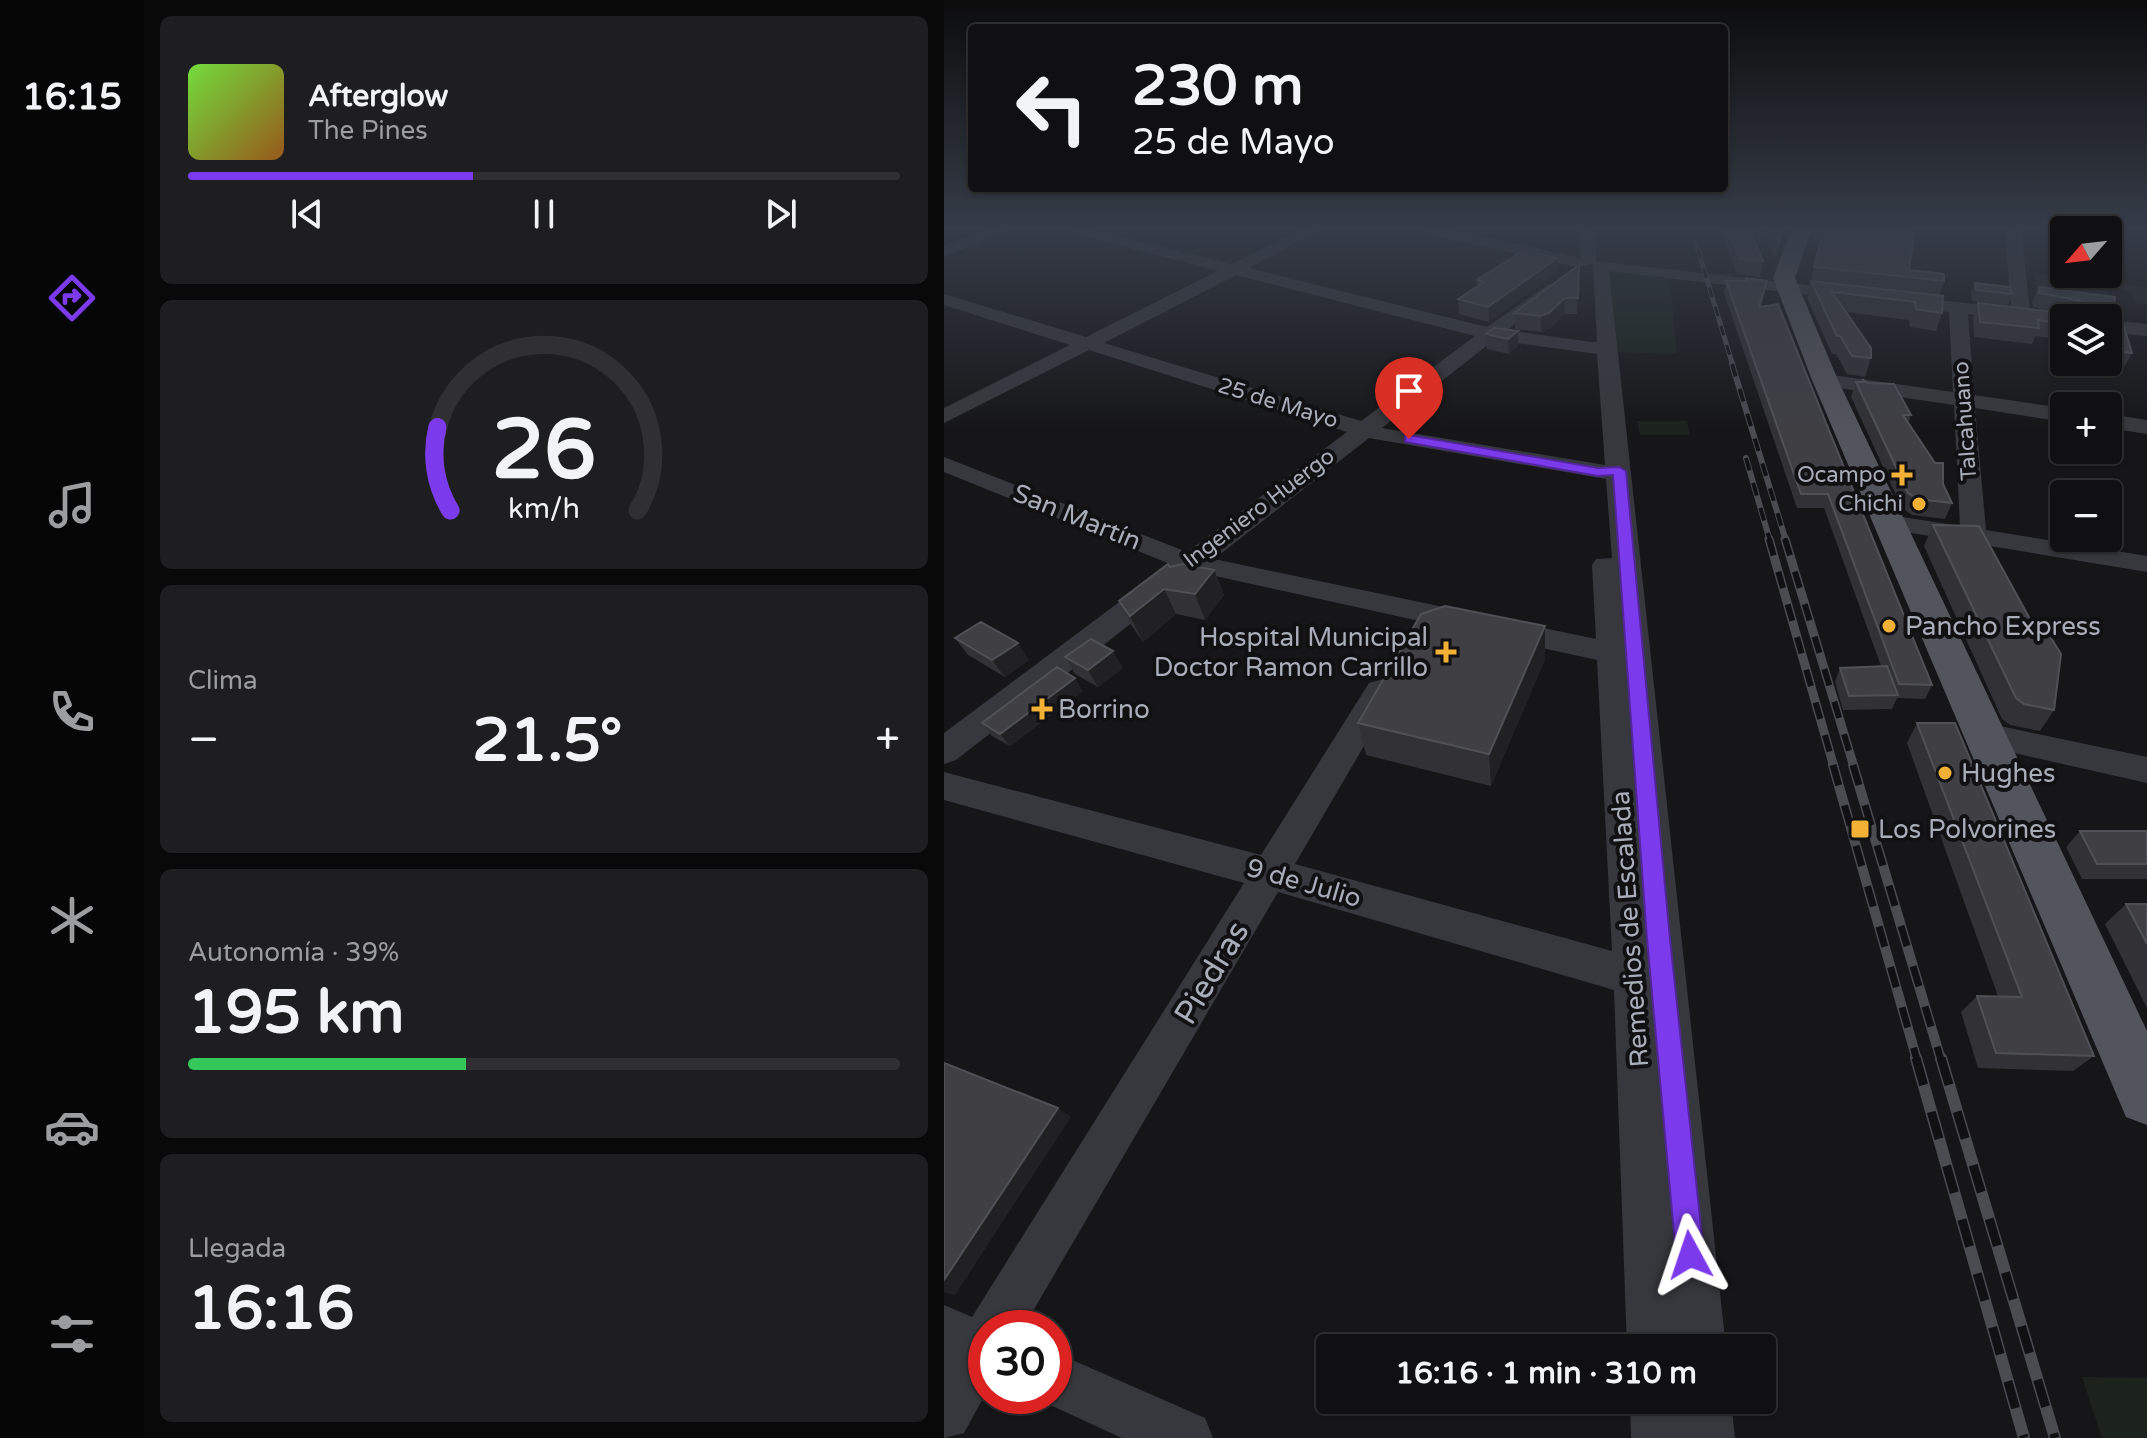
<!DOCTYPE html>
<html lang="es">
<head>
<meta charset="utf-8">
<style>
	body { margin:0; font-family:"Varela Round",sans-serif; background:#1e1e20; color:#f1f3f6; height:100vh; display:flex; flex-direction:column; font-size:30px; white-space:nowrap }
	* { box-sizing:border-box; margin:0 }
	p { font-size:26px; color:#9c9d9f }
	.icon { flex:none; width:44px; height:44px; fill:none; stroke:currentColor; stroke-width:2; stroke-linecap:round; stroke-linejoin:round }
	.map { position:relative; flex:1; overflow:hidden }
	.details { display:flex; flex-direction:column; gap:16px; padding:16px; background:#09090a; width:800px }
	.details>* { flex:none }
	.banner { position:absolute; left:24px; top:24px; width:760px; height:168px; border-radius:8px; box-shadow:0 2px 6px #0004,0 0 0 2px #303032; background:#101012; color:#f1f3f6; overflow:hidden }
	.needle { width:52px; rotate:242deg }
	.buttons { position:absolute; left:1106px; top:216px; display:grid; gap:16px }
	.buttons a { display:grid; place-items:center; width:72px; height:72px; border-radius:8px; background:#101012; box-shadow:0 2px 6px #0004,0 0 0 2px #303032; font-size:40px }
	.speed { position:absolute; left:24px; top:1310px; display:flex; gap:16px; font-size:40px; font-weight:700; text-align:center }
	.speed>* { display:grid; place-content:center; width:104px; height:104px; border-radius:50%; background:#101012; box-shadow:0 2px 6px #0004,0 0 0 2px #303032; line-height:1 }
	.speed .limit { border:12px solid #d22; background:#fff; color:#111 }
	.pin { position:absolute; display:grid; place-items:center; width:68px; height:68px; color:#fff; margin:-82px -34px; border-radius:50% 50% 50% 0; rotate:-45deg; box-shadow:0 0 8px #0007 }
	.pin .icon { rotate:45deg }
	.me { position:absolute; width:88px; margin:-44px; rotate:355deg; stroke-linejoin:round; filter:drop-shadow(0 0 6px #0008) }
	.turn { display:flex; align-items:center; gap:28px; height:168px; padding:0 32px; font-size:36px }
	.turn .icon { width:104px; height:104px; stroke-width:2.5 }
	.turn b { display:block; font-size:56px; line-height:68px }
	.big { font-size:60px; font-weight:700; line-height:1.1 }
	.details .card { flex:1; display:flex; flex-direction:column; justify-content:center; gap:12px; min-width:0; padding:0 28px; border-radius:12px; background:#1e1e20 }
	.details .dial { align-items:center; gap:0 }
	.dial svg { height:208px; overflow:visible; fill:none; stroke:#303032; stroke-width:7; stroke-linecap:round; text-anchor:middle }
	.dial text { fill:#f1f3f6; stroke:none }
	.song { display:flex; align-items:center; gap:24px }
	.cover { width:96px; height:96px; border-radius:12px; background:linear-gradient(135deg,hsl(100 70% 55%),hsl(30 70% 35%)) }
	.played { height:8px; border-radius:4px; background:linear-gradient(90deg,#7c3aed 40%,#303032 40%) }
	.keys { display:flex; justify-content:space-around; direction:ltr }
	.heat { display:flex; justify-content:space-between; align-items:center; font-size:44px; direction:ltr }
	.charge { height:12px; border-radius:6px; background:linear-gradient(90deg,#34c759 39%,#303032 0) }
	.trip { position:absolute; left:372px; top:1334px; width:460px; height:80px; border-radius:8px; background:#101012; box-shadow:0 2px 6px #0004,0 0 0 2px #303032; font-weight:700; line-height:80px; text-align:center }
	main { display:flex; flex:1; min-height:0 }
	.tab-bar { display:flex; flex-direction:column; width:144px; justify-content:space-around; align-items:center; background:#060607; color:#9c9d9f }
	.tab-bar .icon { width:56px; height:56px }
	.tab-bar .on { color:#7c3aed }
	.tab-bar b { font-size:36px; color:#f1f3f6 }
	.map>svg:first-child { display:block }
</style>
</head>
<body>
<main>
<nav class="tab-bar">
<b>16:15</b>
<svg class="icon on" aria-label="directions" viewBox="0 0 24 24"><path d="M12 3l9 9-9 9-9-9zM9 14v-3h6M13 9l2 2-2 2"/></svg>
<svg class="icon" aria-label="music" viewBox="0 0 24 24"><path d="M9 18V5l10-2v13"/><circle cx="6" cy="18" r="3"/><circle cx="16" cy="16" r="3"/></svg>
<svg class="icon" aria-label="phone" viewBox="0 0 24 24"><path d="M5 4h4l2 5-3 2q2 4 5 5l2-3 5 2v4C11 20 4 13 5 4z"/></svg>
<svg class="icon" aria-label="climate" viewBox="0 0 24 24"><path d="M12 3v18M4 7l16 10M4 17L20 7"/></svg>
<svg class="icon" aria-label="car" viewBox="0 0 24 24"><path d="M5 17H2v-5l4-1 3-4h7l3 4 3 1v5h-3M9 17h6M6 11h13"/><circle cx="7" cy="17" r="2"/><circle cx="17" cy="17" r="2"/></svg>
<svg class="icon" aria-label="filters" viewBox="0 0 24 24"><path d="M4 7h16M4 17h16"/><circle cx="9" cy="7" r="2"/><circle cx="15" cy="17" r="2"/></svg>
</nav>
<section class="details">
<div class="card">
<div class="song"><i class="cover"></i><div><b>Afterglow</b><p>The Pines</p></div></div>
<div class="played"></div>
<div class="keys"><svg class="icon" aria-label="previous" viewBox="0 0 24 24"><path d="M18 5L8 12l10 7zM5 5v14"/></svg><svg class="icon" aria-label="pause" viewBox="0 0 24 24"><path d="M8 5v14M16 5v14"/></svg><svg class="icon" aria-label="next" viewBox="0 0 24 24"><path d="M6 5l10 7-10 7zM19 5v14"/></svg></div>
</div>
<div class="card dial"><svg viewBox="0 0 100 80">
<path d="M14 69A42 42 0 1 1 86 69"/>
<path d="M14 69A42 42 0 0 1 9 37" stroke="#7c3aed"/>
<text x="50" y="56" font-size="32" font-weight="700">26</text>
<text x="50" y="72" font-size="11">km/h</text>
</svg></div>
<div class="card"><p>Clima</p>
<div class="heat"><a>−</a><b class="big">21.5°</b><a>+</a></div>
</div>
<div class="card"><p>Autonomía · 39%</p><b class="big">195 km</b><div class="charge"></div></div>
<div class="card"><p>Llegada</p><b class="big">16:16</b></div>
</section>
<div class="map">
<svg width="1203" height="1438" viewBox="0 0 1203 1438">
	<rect width="100%" height="100%" fill="#161618"/>
	<path fill="#222225" d="M1090,273L1203,287V305L1191,303L1187,291L1163,288L1172,321L1164,318L1095,311Z"/>
	<path fill="#1c231d" d="M673,271L726,279L733,354L672,352L665,274Z
		M693,421H743L746,435H696Z
		M1138,1377L1203,1378V1438H1158Z"/>
	<g fill="none" stroke-linecap="round" stroke-linejoin="round">
		<path fill="#37383d" fill-rule="evenodd" d="M43,230H65L0,257V246Z
			M124,230H151L288,264L356,230H376L305,268L543,327L605,284L611,285L614,289L611,293L563,330L647,342H653L649,264L633,267L487,235L479,230H509L637,258L635,230H651L652,261L906,290L915,295L906,300L665,271L782,1348H683L670,990L334,892L79,1328H42V1393L20,1433L0,1438V1305L28,1317L300,883L0,800V772L317,855L425,683L436,680L447,683L452,691L351,864L668,951L653,660L253,572L12,760L0,764V733L226,564L0,472V457L243,552L403,432L145,350L0,423V408L126,345L0,305V294L142,337L274,271L127,233ZM292,275L531,336L417,421L160,343ZM550,340L653,354L661,465L438,428ZM425,438L662,479L668,558L652,559L648,565L652,639L270,559Z
			M1061,230H1077L1086,311L1128,318H1120V326L1024,314L1030,395L1120,408V422L1031,408L1042,530L1203,556V572L937,528L933,523L937,518L946,515L1016,526L1010,405L881,386L871,380L881,374L1009,392L1005,312L956,306L947,301L956,296L1067,308Z
			M1164,320L1203,324V336L1164,332Z
			M1164,414L1203,420V434L1164,428Z
			M1042,723L1203,757V783L1030,744L1026,735L1030,726Z
			M110,1352L261,1418L269,1438H178L91,1398L110,1396Z
			M686,1400H787L791,1438H687Z"/>
		<path fill="#53555c" fill-rule="evenodd" d="M847,230H867L851,278L894,380L1203,1031V1125L1182,1117L868,380L829,278Z"/>
		<g stroke="#4a4c52" stroke-width="5">
			<path id="rail-far4" d="M748,230L789,366"/>
		</g>
		<g stroke="#4a4c52" stroke-width="6">
			<path id="rail-far3" d="M788,364L842,541
				M802,458L826,541"/>
		</g>
		<g stroke="#4a4c52" stroke-width="9">
			<path id="rail-far2" d="M825,539L890,767
				M841,539L910,767"/>
		</g>
		<g stroke="#4a4c52" stroke-width="10">
			<path id="rail-far1" d="M889,765L973,1060
				M909,765L997,1060"/>
		</g>
		<g stroke="#4a4c52" stroke-width="12">
			<path id="rail" d="M972,1058L1080,1438
				M997,1058L1111,1438"/>
		</g>
		<use href="#rail-far4" stroke="#111113" stroke-width="3" stroke-dasharray="10" stroke-linecap="butt"/>
		<use href="#rail-far3" stroke="#111113" stroke-width="4" stroke-dasharray="13" stroke-linecap="butt"/>
		<use href="#rail-far2" stroke="#111113" stroke-width="6" stroke-dasharray="17" stroke-linecap="butt"/>
		<use href="#rail-far1" stroke="#111113" stroke-width="7" stroke-dasharray="21" stroke-linecap="butt"/>
		<use href="#rail" stroke="#111113" stroke-width="9" stroke-dasharray="28" stroke-linecap="butt"/>
	</g>
	<path fill="#323236" d="M776,230H840L832,258L821,239L811,244L819,261L816,277L793,274Z
		M869,230H971L965,270L1000,281L995,296L998,313L992,331L966,327L965,320L902,312L927,358L921,377L903,374L892,354H888L863,298L876,241L867,240Z
		M613,258V273L545,322L515,314L514,299L533,286V280Z
		M635,265L633,314H620L605,329L597,332L571,329L570,313Z
		M802,278L823,281L817,307L988,685L981,699L953,698L948,709L899,710L891,682L896,668L937,666L880,508H853L780,293L782,281H801Z
		M1031,283L1068,294L1064,305L1028,301L1027,293Z
		M1095,287L1171,297L1169,317L1188,353L1179,369L1155,365L1154,362H1164V318H1120V340L1091,336L1088,344L1030,337L1029,318L1034,303L1108,311L1089,307L1088,302Z
		M574,331V346L565,354L543,349L542,334Z
		M918,379L967,415L964,423L999,484L1008,503L1001,519L968,515L958,508L907,397L912,382H917Z
		M989,525L1110,710L1096,731L1066,725L1058,719L980,546Z
		M226,567L270,570L280,595L261,620L232,614L199,642L188,626L175,601Z
		M601,626V659L547,786L422,755L414,723Z
		M11,638L85,660L61,677L24,655Z
		M121,657L179,668L154,687L131,674Z
		M139,691L66,746L48,736L38,723Z
		M973,723L1150,1056L1129,1071L1034,1068L1017,1012L1033,996H1054L963,743Z
		M1136,831H1203V879H1138L1122,847Z
		M1182,904H1203V1008L1161,924Z"/>
	<path fill="#212124" d="M813,230H823L821,239L804,247L807,233Z
		M839,230H840L832,258L835,243Z
		M613,258V273L545,322L544,307Z
		M621,298L620,314L605,329L597,332V316Z
		M574,331V346L565,354L564,339Z
		M270,570L280,595L261,620L251,594Z
		M220,589L232,614L199,642L186,616Z
		M601,626V659L547,786L545,754Z
		M74,643L85,660L61,677L48,660Z
		M169,651L179,668L154,687L144,670Z
		M131,678L139,691L66,746L56,734Z
		M114,1108L127,1117L11,1295L0,1292V1280Z"/>
	<path fill="#3f3f44" stroke="#4f5156" stroke-width="2" d="M784,230H813L807,233L819,261L796,259Z
		M827,230H839L835,243Z
		M879,230H971L965,270L1000,274V281L870,267Z
		M579,251L613,258L544,307L514,299L540,282L533,280Z
		M635,265L634,298H621L605,313L597,316L570,313Z
		M802,278L823,281L815,307L834,304L988,685L955,684L884,494H857L782,281H803Z
		M867,281L999,296L998,313L972,309L971,302L888,292L927,348V358L908,356L896,336H893Z
		M1031,283L1066,287L1068,294L1032,290Z
		M1095,287L1171,297L1169,317L1178,320L1188,353L1164,350V318H1120V324L1094,320L1095,328L1036,322L1034,303L1127,314L1130,306L1137,305L1138,301L1095,293Z
		M550,328L574,331L564,339L542,334Z
		M918,379L924,383L950,384L967,415H959L991,463H999V484L1008,503L974,499L964,493L912,382H920Z
		M989,525L1035,526L1092,630H1102L1117,654L1110,710L1080,704L1072,698Z
		M224,564L226,567L238,564L270,570L251,594L220,589L186,616L175,601Z
		M501,606L601,626L545,754L414,723L477,614Z
		M37,622L74,643L48,660L11,638Z
		M147,639L169,651L144,670L121,657Z
		M943,666L954,695L905,696L896,668Z
		M113,667L131,678L56,734L38,723Z
		M973,723H1011L1150,1056L1052,1053L1033,996L1078,997Z
		M1136,831H1203V864H1153Z
		M1182,904H1203V944Z
		M0,1063L114,1108L0,1280Z"/>
	<linearGradient id="sky" x2="0" y2="1"><stop stop-color="#0c0c0d"/><stop offset="0.53" stop-color="#363c48"/><stop offset="1" stop-color="#363c48" stop-opacity="0"/></linearGradient>
	<rect width="1203" height="431" fill="url(#sky)"/>
	<path fill="#7c3aed" stroke="#51269a" stroke-width="2" d="M465,435L654,468L675,467L682,471L726,939L760,1255L756,1265L746,1270L736,1265L732,1255L703,939L669,475L654,476L461,442V436Z"/>
	<g fill="#f2b134" stroke="#111113" stroke-width="3">
		<path d="M954 463h8v8h8v8h-8v8h-8v-8h-8v-8h8z"/>
		<circle cx="975" cy="504" r="8"/>
		<circle cx="945" cy="626" r="8"/>
		<path d="M498 640h8v8h8v8h-8v8h-8v-8h-8v-8h8z"/>
		<path d="M94 697h8v8h8v8h-8v8h-8v-8h-8v-8h8z"/>
		<circle cx="1001" cy="773" r="8"/>
		<rect x="906" y="819" width="20" height="20" rx="4"/>
	</g>
	<g text-anchor="middle" dominant-baseline="central" stroke-width="8" stroke-linejoin="round" paint-order="stroke">
		<g font-size="22" fill="#a8adb8" stroke="#111113">
			<text transform="translate(334 403) rotate(17)">25 de Mayo</text>
			<text transform="translate(1021 421) rotate(-94)">Talcahuano</text>
			<text transform="translate(315 508) rotate(-37)">Ingeniero Huergo</text>
		</g>
		<g font-size="22" fill="#a8adb8" stroke="#111113" text-anchor="end">
			<text x="942" y="475">Ocampo</text>
			<text x="959" y="504">Chichi</text>
		</g>
		<g font-size="26" fill="#a8adb8" stroke="#111113">
			<text transform="translate(133 517) rotate(22)">San Martín</text>
			<text transform="translate(360 883) rotate(16)">9 de Julio</text>
			<text transform="translate(686 929) rotate(-94)">Remedios de Escalada</text>
		</g>
		<g font-size="26" fill="#a8adb8" stroke="#111113" text-anchor="start">
			<text x="961" y="626">Pancho Express</text>
			<text x="484" y="637" text-anchor="end">Hospital Municipal<tspan x="484" dy="30">Doctor Ramon Carrillo</tspan></text>
			<text x="114" y="709">Borrino</text>
			<text x="1017" y="773">Hughes</text>
			<text x="934" y="829">Los Polvorines</text>
		</g>
		<g font-size="32" fill="#a8adb8" stroke="#111113">
			<text transform="translate(268 973) rotate(-59)">Piedras</text>
		</g>
	</g>
</svg>
<div class="buttons">
<a><svg class="needle" viewBox="-14 -14 28 28"><path d="M0-13l5 13h-10z" fill="#e53935"/><path d="M0 13l5-13h-10z" fill="#9c9d9f"/></svg></a>
<a><svg class="icon" aria-label="layers" viewBox="0 0 24 24"><path d="M12 4l9 5-9 5-9-5zM3 14l9 5 9-5"/></svg></a>
<a>+</a>
<a>−</a>
</div>
<div class="speed"><div class="limit">30</div></div>
<div class="pin" style="left:465px;top:439px;background:#d93025"><svg class="icon" aria-label="arrive" viewBox="0 0 24 24"><path d="M6 21V4h12l-3 4 3 4H6"/></svg></div>
<svg class="me" style="left:746px;top:1255px" viewBox="-20 -20 40 40"><path d="M0-17L14 15 0 8-14 15z" fill="#7c3aed" stroke="#fff" stroke-width="4"/></svg>
<div class="trip">16:16 · 1 min · 310 m</div>
<div class="banner">
<div class="turn"><svg class="icon" aria-label="left" viewBox="0 0 24 24"><path d="M17 20v-9H6M10 6l-5 5 5 5"/></svg><div><b>230 m</b>25 de Mayo</div></div>
</div>
</div>
</main>
</body>
</html>
